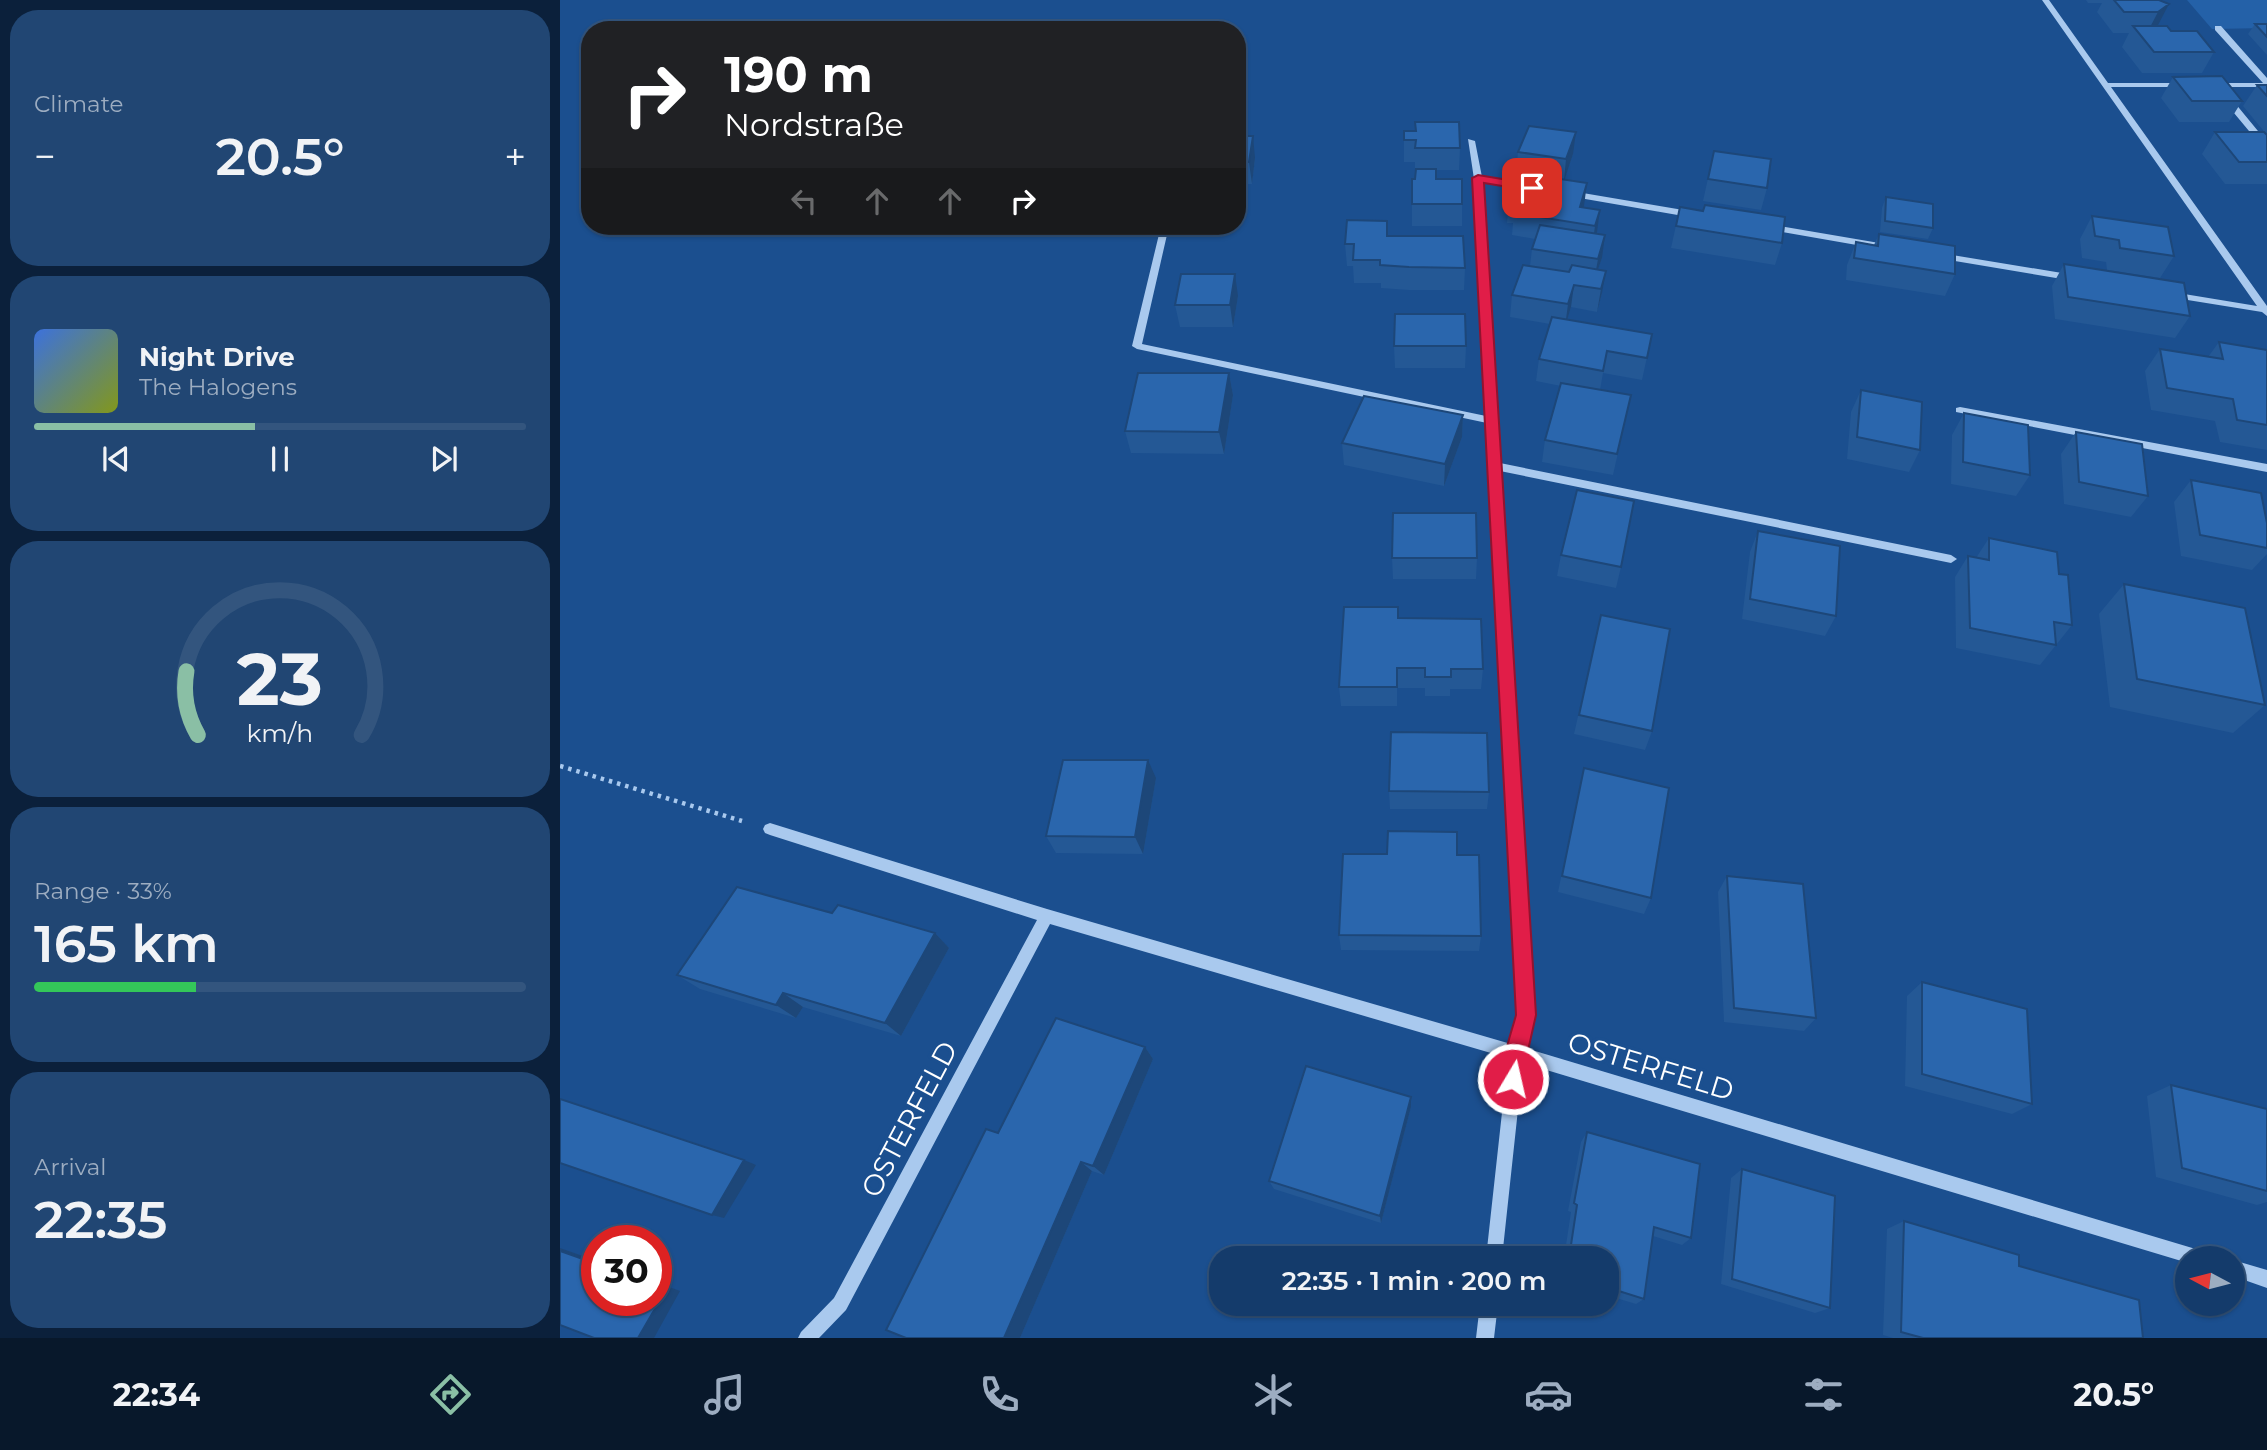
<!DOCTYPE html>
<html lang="en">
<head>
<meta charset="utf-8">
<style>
	body { margin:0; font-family:Montserrat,sans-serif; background:#214673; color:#f1f3f6; height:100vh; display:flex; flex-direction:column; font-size:26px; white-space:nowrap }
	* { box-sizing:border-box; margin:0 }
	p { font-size:23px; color:#9dadc1 }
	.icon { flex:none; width:38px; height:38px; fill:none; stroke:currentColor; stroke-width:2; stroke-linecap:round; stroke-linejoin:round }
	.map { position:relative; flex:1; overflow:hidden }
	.side { display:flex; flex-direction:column; gap:10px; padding:10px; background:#0b203b; width:560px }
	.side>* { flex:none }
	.banner { position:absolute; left:21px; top:21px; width:665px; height:214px; border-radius:28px; box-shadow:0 2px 5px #0004,0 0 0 2px #33557e; background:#202124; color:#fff; overflow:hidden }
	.needle { width:46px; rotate:277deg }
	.buttons { position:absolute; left:1615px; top:1246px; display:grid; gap:14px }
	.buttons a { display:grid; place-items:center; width:70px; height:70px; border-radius:50%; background:#143b6b; box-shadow:0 2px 5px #0004,0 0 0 2px #33557e; font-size:35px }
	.speed { position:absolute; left:21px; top:1225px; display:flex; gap:14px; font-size:35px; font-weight:700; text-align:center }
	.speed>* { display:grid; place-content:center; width:91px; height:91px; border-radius:50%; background:#143b6b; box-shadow:0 2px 5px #0004,0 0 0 2px #33557e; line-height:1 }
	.speed .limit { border:10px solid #d22; background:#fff; color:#111 }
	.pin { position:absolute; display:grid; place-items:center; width:60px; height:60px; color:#fff; margin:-30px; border-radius:14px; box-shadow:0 4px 10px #0006 }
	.me { position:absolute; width:77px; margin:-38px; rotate:9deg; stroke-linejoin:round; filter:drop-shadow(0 0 5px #0008) }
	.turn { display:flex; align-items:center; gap:24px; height:147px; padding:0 28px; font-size:32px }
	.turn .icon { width:91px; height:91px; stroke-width:2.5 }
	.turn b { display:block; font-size:49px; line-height:60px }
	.lanes { display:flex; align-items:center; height:66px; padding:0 28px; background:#0003; justify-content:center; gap:35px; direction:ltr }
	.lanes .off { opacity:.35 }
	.big { font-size:52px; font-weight:600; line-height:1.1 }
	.side .widget { flex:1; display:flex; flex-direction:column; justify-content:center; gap:10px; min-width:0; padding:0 24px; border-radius:28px; background:#214673 }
	.side .dial { align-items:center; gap:0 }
	.dial svg { height:182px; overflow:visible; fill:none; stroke:#33557e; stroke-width:7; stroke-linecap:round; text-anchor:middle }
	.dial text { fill:#f1f3f6; stroke:none }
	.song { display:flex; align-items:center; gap:21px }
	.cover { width:84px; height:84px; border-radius:10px; background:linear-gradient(135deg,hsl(220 70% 55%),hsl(70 70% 35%)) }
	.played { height:7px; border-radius:4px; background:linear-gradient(90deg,#8abfa5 45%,#33557e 45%) }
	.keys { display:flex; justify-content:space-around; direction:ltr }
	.heat { display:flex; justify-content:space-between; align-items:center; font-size:38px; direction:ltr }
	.charge { height:10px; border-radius:5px; background:linear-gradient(90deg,#34c759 33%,#33557e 0) }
	.trip { position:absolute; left:649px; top:1246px; width:410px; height:70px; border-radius:28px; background:#143b6b; box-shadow:0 2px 5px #0004,0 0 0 2px #33557e; font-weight:600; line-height:70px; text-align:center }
	.dock { display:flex; height:112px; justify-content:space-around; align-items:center; background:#08182b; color:#9dadc1 }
	.dock .icon { width:49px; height:49px }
	.dock .active { color:#8abfa5 }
	.dock b { font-size:32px; color:#f1f3f6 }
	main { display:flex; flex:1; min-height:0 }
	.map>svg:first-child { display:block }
</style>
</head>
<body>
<main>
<section class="side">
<div class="widget"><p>Climate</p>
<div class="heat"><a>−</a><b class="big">20.5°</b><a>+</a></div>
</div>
<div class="widget">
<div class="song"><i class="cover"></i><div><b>Night Drive</b><p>The Halogens</p></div></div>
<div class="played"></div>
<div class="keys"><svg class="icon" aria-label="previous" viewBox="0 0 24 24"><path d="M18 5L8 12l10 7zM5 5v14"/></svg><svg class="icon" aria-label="pause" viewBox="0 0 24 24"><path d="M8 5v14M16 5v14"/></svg><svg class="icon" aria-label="next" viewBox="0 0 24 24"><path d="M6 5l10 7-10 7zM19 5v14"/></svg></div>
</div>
<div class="widget dial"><svg viewBox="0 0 100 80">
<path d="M14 69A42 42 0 1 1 86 69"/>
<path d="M14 69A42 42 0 0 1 9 41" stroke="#8abfa5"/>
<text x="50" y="56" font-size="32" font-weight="700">23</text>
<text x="50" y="72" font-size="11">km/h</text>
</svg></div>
<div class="widget"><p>Range · 33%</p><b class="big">165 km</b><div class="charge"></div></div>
<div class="widget"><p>Arrival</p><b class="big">22:35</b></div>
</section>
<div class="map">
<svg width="1707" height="1338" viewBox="0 0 1707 1338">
	<rect width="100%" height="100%" fill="#1b4f8f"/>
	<path fill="#2461a8" d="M1627,0H1707V28L1652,29Z"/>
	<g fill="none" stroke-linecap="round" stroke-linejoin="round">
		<path stroke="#a9c9ee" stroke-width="4.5" stroke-dasharray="3.5 5" stroke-linecap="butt" d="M0,766L182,821"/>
		<path fill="#a9c9ee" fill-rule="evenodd" d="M1482,0H1489L1548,83H1627L1628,85L1624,87H1551L1707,306V316L1702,312L1609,297V293L1612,292L1697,306Z
			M1655,26H1661L1707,78V87H1650L1649,85L1653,83H1703L1655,30Z
			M1664,97H1670L1707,142V149H1704L1664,101Z
			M908,139L915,141L922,177L969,184L973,187L969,190L922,182L940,463L1391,555L1397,559L1391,563L940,471L973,1015L965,1048L1639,1250L1645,1252L1647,1258H1628V1263L963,1063L942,1258H926L948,1058L490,924L286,1310L259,1338H238L241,1332L274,1298L477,920L210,835L205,833L203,829L205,825L210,823L487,909L951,1044L959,1015L927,423L577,349L572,346L601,226H609L582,344L926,416L914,179Z
			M1011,191L1135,212L1139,215L1135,218L1008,196L1007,194Z
			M1208,224L1331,245L1335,248L1331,251L1205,229L1204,227Z
			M1380,253L1514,275L1519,278L1514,281L1377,258V254Z
			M1400,407L1707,464V472L1396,412V408Z
			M1673,1260L1707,1270V1288L1673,1276Z
			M920,1304H938L934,1338H916Z"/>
	</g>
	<path fill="#245895" d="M1526,0H1599L1598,25L1597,26L1611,31L1654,52L1642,73H1582L1562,47L1569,33H1553L1537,12L1542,3H1528Z
		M1695,24H1707V55L1688,34Z
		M1613,77L1682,101L1669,122H1619L1601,98Z
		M1697,85H1707V135L1683,106Z
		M844,131L900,148L899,170H876V179L902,204V226H852V179H855V162H844Z
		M1655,132L1707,135V184H1665L1642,154Z
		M677,136L695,158L692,184H677Z
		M1154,151L1207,188L1201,210L1143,201Z
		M958,152L1013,154L1004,180L1024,207L1040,210L1036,234L1042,258L1038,269L1042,293L1037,312L1011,307L1007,319L1092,334L1082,380L1043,373L1040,390L1066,417L1053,475L982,462L985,440L1001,386L976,381L979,359L990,324L950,317L952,295L970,266L972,249L975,239L952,235L953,223H947L949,200L959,174H956Z
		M1326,197L1373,228L1368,239L1320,232L1322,208Z
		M1120,207L1222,243L1215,265L1111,248Z
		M1532,216L1614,256L1600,278L1547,270L1546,262L1522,258L1520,239Z
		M1319,234L1395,274L1385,296L1286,280L1287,265L1296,242L1314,245Z
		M827,236L905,268L904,290H849L821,288V283H794L793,266H787L785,244Z
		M1504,264L1630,316L1615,338L1495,319L1492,286Z
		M678,296L673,327H620L615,305Z
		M1659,342L1707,350V450L1660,442L1655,421L1591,410L1585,371L1600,349L1648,357Z
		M834,346H906L905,368H835Z
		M669,373L673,395L664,454L571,453L565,431Z
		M1301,390L1360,450L1349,472L1287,459L1291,412Z
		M1404,413L1470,475L1456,496L1391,484L1392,435Z
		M903,415L902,437L884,486L784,465L782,443Z
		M1516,432L1588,496L1571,517L1504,504L1501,454Z
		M1631,480L1707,523V554L1692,570L1621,556L1614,502Z
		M1198,531L1276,616L1265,636L1182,619L1190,552Z
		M1429,538L1499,574L1512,625L1480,665L1396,648L1395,577L1408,556L1416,558Z
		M1001,555L1061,567L1056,588L997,576Z
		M832,558H917L916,579H833Z
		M1564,584L1705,705L1673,733L1550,707L1539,614Z
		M1041,615L1092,731L1085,750L1014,734Z
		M838,618L923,669L921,689H890V696H865V688H837V706H781L779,687Z
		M1024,768L1091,898L1084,914L998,892Z
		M596,778L583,854L496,853L486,836Z
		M829,791L929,792L927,809H830Z
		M827,854L897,855L921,936L919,951L781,950L779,935Z
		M1167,876L1256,1018L1244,1031L1164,1022L1158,892Z
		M272,913L375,933L389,948L341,1036L243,1007L236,1018L140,989L117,975Z
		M1362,982L1472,1104L1452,1114L1345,1086L1347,996Z
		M585,1047L593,1059L544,1175L532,1171L460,1338H346L438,1133Z
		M1611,1085L1707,1109V1202L1697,1205L1596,1177L1587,1096Z
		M851,1097V1107L821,1223L714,1189L709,1181Z
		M1027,1132L1131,1238L1122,1245L1093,1236L1084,1299L1076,1304L1046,1295V1258H1004L1011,1212L1008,1211L1021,1142Z
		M1182,1169L1270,1308L1255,1313L1161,1284L1171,1178Z
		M1344,1221L1459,1266L1583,1338H1333L1323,1335L1327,1229Z"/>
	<path fill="#1d4779" d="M1609,4L1598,25L1587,33L1598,12Z
		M1016,132L1013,154L1004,181L1006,159Z
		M693,136L695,158L692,184L689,162Z
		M1027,183L1024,206L1019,223L1020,207Z
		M1040,210L1037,232L1032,248L1035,226Z
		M1045,235L1042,258L1034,281L1038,259Z
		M1046,271L1042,293L1037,312L1041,289Z
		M675,274L678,296L673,327L670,305Z
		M1014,285L1011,307L1005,327L1008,304Z
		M669,373L673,395L664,454L659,432Z
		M903,415L902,437L884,486L885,464Z
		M588,760L596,778L583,854L575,837Z
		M375,933L389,948L341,1036L325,1023Z
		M223,993L243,1007L236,1018L216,1005Z
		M585,1047L593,1059L544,1175L533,1166Z
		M851,1097V1107L821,1223L820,1216Z
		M184,1160L196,1165L164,1218L152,1215Z
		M521,1162L532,1171L460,1338H444Z
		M0,1248L37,1261V1264L0,1251Z
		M96,1282L120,1291L94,1338H78Z"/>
	<path fill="#2a66ad" stroke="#1d4779" stroke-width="2" d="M1554,0H1599L1609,4L1598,12H1564Z
		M1695,24H1707V37Z
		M1573,26H1607L1611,31H1637L1654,52H1594Z
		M1662,76L1682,101H1632L1613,77Z
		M1697,85H1707V96Z
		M855,122H899L900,148H855L856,140H844V131H856Z
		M969,126L1016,132L1006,159L958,152Z
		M1655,132H1704L1707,135V162H1679Z
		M677,136H693L689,162H677Z
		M1154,151L1211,159L1207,188L1148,179Z
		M856,169H876V179H902V204H852V179H855Z
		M960,173L1027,183L1020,207L1040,210L1035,226L954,213L958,202L949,200Z
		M1326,197L1373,204V228L1325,221Z
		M1145,205L1225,217L1222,243L1116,226L1120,207L1143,211Z
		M1532,216L1608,227L1614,256L1560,248L1559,240L1535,236Z
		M787,220L827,221V236H903L905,268L849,267L820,265V260H793L794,244H785Z
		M980,225L1045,235L1038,259L972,249Z
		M1319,234L1395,246V274L1294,258L1296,242L1318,246Z
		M1504,264L1624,283L1630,316L1508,297Z
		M963,265L1009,272L1012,265L1046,271L1041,289L1014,285L1008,304L952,295Z
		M621,274H675L670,305H615Z
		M835,314H905L906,346H834Z
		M992,317L1092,334L1087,358L1047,351L1043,371L979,359Z
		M1659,342L1707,350V425L1677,420L1673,399L1607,388L1600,349L1663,359Z
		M578,373H669L659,432L565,431Z
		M1001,383L1071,395L1057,454L985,440Z
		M1301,390L1362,402L1360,450L1297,437Z
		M804,396L903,415L885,464L782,443Z
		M1404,413L1468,425L1470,475L1403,462Z
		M1516,432L1582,444L1588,496L1519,482Z
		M1631,480L1701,493L1707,523V548L1640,535Z
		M1017,490L1074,501L1061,567L1001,555Z
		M833,513H916L917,558H832Z
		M1198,531L1280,546L1276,616L1190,599Z
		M1429,538L1497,552L1499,574L1508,575L1512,625L1494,622L1496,645L1410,628L1408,556L1429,560Z
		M1564,584L1685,608L1705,705L1577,679Z
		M784,607H838V618L921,619L923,669H891V677H865V668H837V687H779Z
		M1041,615L1110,629L1092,731L1019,715Z
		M831,732L927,733L929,792L829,791Z
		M503,760H588L575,837L486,836Z
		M1024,768L1109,788L1091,898L1002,876Z
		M828,831L897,832V855H919L921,936L779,935L783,854H827Z
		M1167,876L1243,884L1256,1018L1174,1008Z
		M177,887L272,913L278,905L375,933L325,1023L223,993L216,1005L117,975Z
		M1362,982L1467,1009L1472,1104L1362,1074Z
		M496,1018L585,1047L533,1166L521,1162L444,1338H346L326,1330L426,1129L438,1133Z
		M746,1066L851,1097L820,1216L709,1181Z
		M1611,1085L1707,1109V1191L1622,1168Z
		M0,1099L184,1160L152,1215L0,1163Z
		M1027,1132L1140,1164L1131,1238L1094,1227L1084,1299L1046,1287V1258H1009L1017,1205L1014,1203Z
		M1182,1169L1275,1196L1270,1308L1172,1279Z
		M1344,1221L1459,1255V1266L1579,1300L1583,1338H1363L1341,1332Z
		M0,1251L37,1264V1300H96V1285L107,1288L78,1338H34L0,1325Z"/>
	<path fill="#e11d48" stroke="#92132f" stroke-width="2" d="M918,175L972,184L978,188L972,191L924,183L976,1015L960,1086L953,1089L946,1086C938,1065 951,1035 956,1015L912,178Z"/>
	<g text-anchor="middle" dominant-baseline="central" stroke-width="7" stroke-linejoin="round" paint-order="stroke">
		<g font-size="28" fill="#fff" stroke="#1b4f8f">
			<text transform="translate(1091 1066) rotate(17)">OSTERFELD</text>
			<text transform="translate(349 1119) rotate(-62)">OSTERFELD</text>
		</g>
	</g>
</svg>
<div class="buttons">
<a><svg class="needle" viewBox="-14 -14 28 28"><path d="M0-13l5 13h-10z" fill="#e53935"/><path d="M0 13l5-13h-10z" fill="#9dadc1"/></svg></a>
</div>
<div class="speed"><div class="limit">30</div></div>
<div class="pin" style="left:972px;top:188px;background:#d93025"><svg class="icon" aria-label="arrive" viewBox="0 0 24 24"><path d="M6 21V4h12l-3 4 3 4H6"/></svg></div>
<svg class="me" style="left:953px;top:1079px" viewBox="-20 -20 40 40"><circle r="17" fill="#e11d48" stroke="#fff" stroke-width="3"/><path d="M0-11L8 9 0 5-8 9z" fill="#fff"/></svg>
<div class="trip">22:35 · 1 min · 200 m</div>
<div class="banner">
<div class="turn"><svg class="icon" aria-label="right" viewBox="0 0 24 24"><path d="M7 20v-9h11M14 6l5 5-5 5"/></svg><div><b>190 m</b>Nordstraße</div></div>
<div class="lanes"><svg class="icon off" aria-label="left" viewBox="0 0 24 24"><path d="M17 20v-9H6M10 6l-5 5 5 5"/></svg><svg class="icon off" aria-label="ahead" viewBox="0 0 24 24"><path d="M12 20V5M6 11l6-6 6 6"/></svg><svg class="icon off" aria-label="ahead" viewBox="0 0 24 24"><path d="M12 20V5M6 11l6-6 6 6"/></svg><svg class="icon" aria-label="right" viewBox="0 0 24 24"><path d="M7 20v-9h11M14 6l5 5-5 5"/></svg></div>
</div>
</div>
</main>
<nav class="dock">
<b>22:34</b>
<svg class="icon active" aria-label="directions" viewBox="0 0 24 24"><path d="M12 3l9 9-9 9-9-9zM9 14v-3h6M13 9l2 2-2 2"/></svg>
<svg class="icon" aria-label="music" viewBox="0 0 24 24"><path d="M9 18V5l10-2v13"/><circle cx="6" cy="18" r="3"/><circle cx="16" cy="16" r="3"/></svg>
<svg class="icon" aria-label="phone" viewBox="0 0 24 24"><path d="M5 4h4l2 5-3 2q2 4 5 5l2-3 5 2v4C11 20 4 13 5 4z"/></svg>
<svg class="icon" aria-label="climate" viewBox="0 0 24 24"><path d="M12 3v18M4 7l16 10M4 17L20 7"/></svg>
<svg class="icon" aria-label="car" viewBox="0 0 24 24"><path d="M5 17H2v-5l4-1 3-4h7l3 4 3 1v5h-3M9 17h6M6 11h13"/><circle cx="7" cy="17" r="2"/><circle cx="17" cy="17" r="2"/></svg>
<svg class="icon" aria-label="filters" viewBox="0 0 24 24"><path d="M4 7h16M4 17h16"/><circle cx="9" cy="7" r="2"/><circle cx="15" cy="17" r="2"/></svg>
<b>20.5°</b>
</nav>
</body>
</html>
